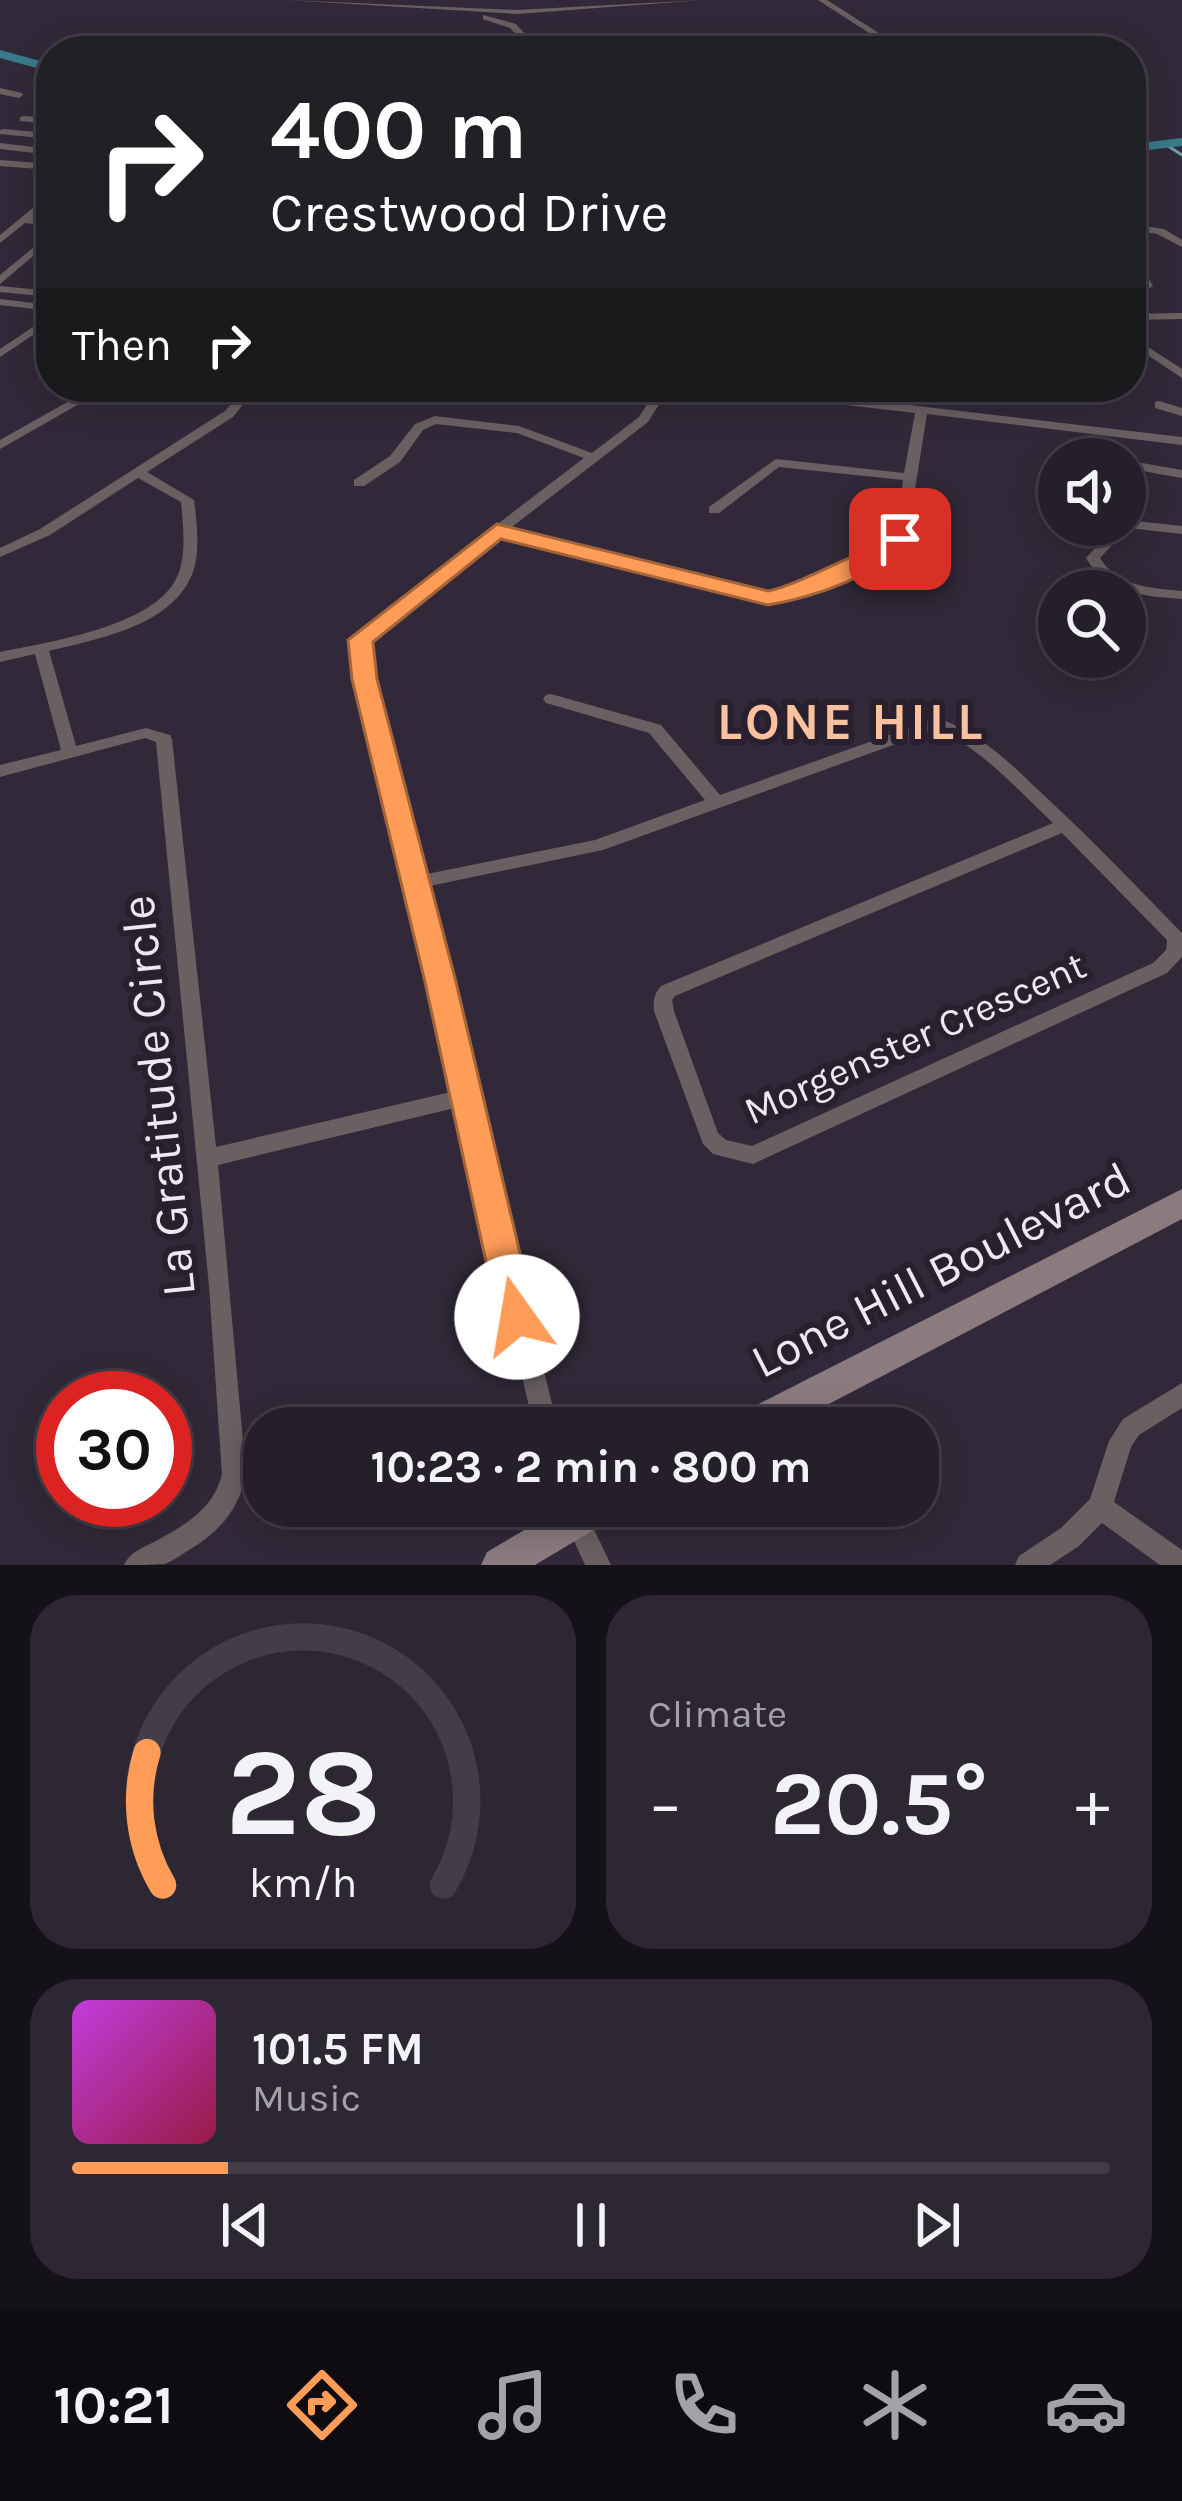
<!DOCTYPE html>
<html lang="en">
<head>
<meta charset="utf-8">
<style>
	body { margin:0; font-family:Karla,sans-serif; background:#2d2733; color:#f1f3f6; height:100vh; display:flex; flex-direction:column; font-size:45px; white-space:nowrap }
	* { box-sizing:border-box; margin:0 }
	p { font-size:39px; color:#a3a2a9 }
	.icon { flex:none; width:66px; height:66px; fill:none; stroke:currentColor; stroke-width:2; stroke-linecap:round; stroke-linejoin:round }
	.map { position:relative; height:1565px; overflow:hidden }
	.drawer { display:flex; flex-direction:column; gap:30px; padding:30px; background:#141118; flex:1 }
	.drawer>* { flex:none }
	.banner { position:absolute; left:36px; top:36px; width:1110px; height:366px; border-radius:48px; box-shadow:0 6px 30px #0003,0 0 0 3px #423d47; background:#202124; color:#fff; overflow:hidden }
	.buttons { position:absolute; left:1038px; top:438px; display:grid; gap:24px }
	.buttons a { display:grid; place-items:center; width:108px; height:108px; border-radius:50%; background:#251f2b; box-shadow:0 6px 30px #0003,0 0 0 3px #423d47; font-size:60px }
	.speed { position:absolute; left:36px; top:1371px; display:flex; gap:24px; font-size:60px; font-weight:700; text-align:center }
	.speed>* { display:grid; place-content:center; width:156px; height:156px; border-radius:50%; background:#251f2b; box-shadow:0 6px 30px #0003,0 0 0 3px #423d47; line-height:1 }
	.speed .limit { border:18px solid #d22; background:#fff; color:#111 }
	.pin { position:absolute; display:grid; place-items:center; width:102px; height:102px; color:#fff; margin:-51px; border-radius:24px; box-shadow:0 6px 18px #0006 }
	.me { position:absolute; width:132px; margin:-66px; rotate:347deg; stroke-linejoin:round; filter:drop-shadow(0 0 9px #0008) }
	.turn { display:flex; align-items:center; gap:42px; height:252px; padding:0 36px; font-size:54px }
	.turn .icon { width:156px; height:156px; stroke-width:2.5 }
	.turn b { display:block; font-size:84px; line-height:102px }
	.then { display:flex; align-items:center; height:114px; padding:0 36px; background:#0003; gap:24px; font-size:45px }
	.big { font-size:90px; font-weight:700; line-height:1.1 }
	.drawer .card { flex:1; display:flex; flex-direction:column; justify-content:center; gap:18px; min-width:0; padding:0 42px; border-radius:48px; background:#2d2733 }
	.drawer .dial { align-items:center; gap:0 }
	.dial svg { height:312px; overflow:visible; fill:none; stroke:#423d47; stroke-width:7; stroke-linecap:round; text-anchor:middle }
	.dial text { fill:#f1f3f6; stroke:none }
	.song { display:flex; align-items:center; gap:36px }
	.cover { width:144px; height:144px; border-radius:18px; background:linear-gradient(135deg,hsl(290 70% 55%),hsl(340 70% 35%)) }
	.played { height:12px; border-radius:6px; background:linear-gradient(90deg,#fe9c58 15%,#423d47 15%) }
	.keys { display:flex; justify-content:space-around; direction:ltr }
	.heat { display:flex; justify-content:space-between; align-items:center; font-size:66px; direction:ltr }
	.drawer .tiles { flex:1; display:grid; gap:30px; grid-template-columns:1fr 1fr }
	.card:last-child { grid-column:span 2 }
	.trip { position:absolute; left:243px; top:1407px; width:696px; height:120px; border-radius:48px; background:#251f2b; box-shadow:0 6px 30px #0003,0 0 0 3px #423d47; font-weight:700; line-height:120px; text-align:center }
	.tab-bar { display:flex; height:192px; justify-content:space-around; align-items:center; background:#0f0c11; color:#a3a2a9 }
	.tab-bar .icon { width:84px; height:84px }
	.tab-bar .selected { color:#fe9c58 }
	.tab-bar b { font-size:54px; color:#f1f3f6 }
	.map>svg:first-child { display:block }
</style>
</head>
<body>
<div class="map">
<svg width="1182" height="1565" viewBox="0 0 1182 1565">
	<rect width="100%" height="100%" fill="#312939"/>
	<g fill="none" stroke-linecap="round" stroke-linejoin="round">
		<path stroke="#6f9ca8" stroke-width="3" d="M1165,144L1182,155"/>
		<path fill="#397b88" fill-rule="evenodd" d="M0,50L51,64V72L0,58Z
			M1182,138V146L1131,152V144Z"/>
		<path fill="#6a6061" fill-rule="evenodd" d="M285,0L517,10L703,0L517,14Z
			M818,0H827L907,51H897Z
			M483,15L516,24L536,46L530,51H520L527,46L510,28L483,19Z
			M0,88L22,93L23,95L19,98L0,94Z
			M38,101L51,102V108L35,106V102Z
			M23,116L51,118V124L20,121V117Z
			M3,129L51,133V139L0,134V130Z
			M0,143L51,149V155L0,149Z
			M0,160L51,164V170L0,166Z
			M51,178V186L43,192H37V188Z
			M51,193V201L32,218L51,220V226L25,223L0,243V235Z
			M1131,224L1164,229L1182,240V247L1157,234L1131,230Z
			M51,233V241L0,284V275Z
			M1131,253L1136,256L1153,286L1131,300V292L1142,285L1131,265Z
			M0,286L51,291V297L0,292Z
			M0,299L51,305V311L0,305Z
			M1182,313V319L1131,320V314Z
			M51,315V323L0,357V349Z
			M1131,336L1182,369V378L1131,344Z
			M94,387H109L0,449V440Z
			M166,387L241,391L245,387H257L233,417L147,472L194,500C197,523 201,555 191,577C168,627 97,639 49,651L76,746L146,728L170,735L172,739L216,1147L455,1091L351,646L365,625L584,458L517,433L436,424L423,430L400,462L364,486H354V480L390,456L415,424L435,416L519,426L592,453L639,417L658,387H670L648,422L508,530L752,593C784,592 878,567 893,537C900,526 901,494 903,480L779,467L719,513H709V507L776,459L904,473L915,413L725,391L719,387H756L1182,437V445L927,414L907,539C870,579 805,600 752,601L500,536L375,631L365,646L422,875L595,840L705,800L649,733L546,703L543,699L546,695L551,694L661,725L720,795L937,718C981,732 1016,769 1049,800C1095,843 1138,888 1182,933V957L1167,973L753,1164L713,1154L703,1144L654,1011C653,999 654,995 661,986L1053,823C1018,790 981,748 937,729L603,850L425,887L558,1428H534L459,1107L218,1165L246,1474C239,1510 220,1531 189,1550C182,1554 172,1562 164,1564C152,1565 136,1565 124,1565C130,1552 142,1548 154,1542C184,1526 214,1509 222,1474L209,1286L156,742L145,738L0,777V765L61,750L35,654L0,662V652C48,642 154,627 177,577C187,555 183,525 181,502L138,478L50,535L0,557V548L40,529L225,411L236,398L172,391ZM1062,833L1167,940L1166,950L1153,963L752,1146L726,1140L718,1133L674,1011L672,1000L675,996Z
			M1014,387H1054L1055,389C1046,395 1023,393 1014,387Z
			M1159,401L1182,408V416L1155,408V402Z
			M1125,460L1182,470V478L1125,468Z
			M1125,520L1182,526V534L1128,528L1100,558C1117,587 1152,588 1182,591V599C1145,596 1106,594 1086,558L1116,525H1125Z
			M1182,1383V1408L1139,1435L1131,1447L1114,1502L1182,1550V1565H1160L1102,1523L1079,1546L1050,1565H1015L1019,1556L1061,1528L1090,1499L1109,1441L1123,1419Z
			M558,1506H583L611,1565H585Z"/>
		<path fill="#8c7b7e" fill-rule="evenodd" d="M1182,1189V1219L783,1428H730L735,1416Z
			M565,1506H617L612,1519L535,1565H481L487,1552Z"/>
	</g>
	<path fill="#fe9c58" stroke="#a56539" stroke-width="3" d="M497,524L768,591C802,585 894,532 908,535L911,539C877,576 815,597 768,605L501,539L373,642L377,679L456,982L535,1317L530,1330L517,1335L503,1330L498,1317L425,982L352,679L348,640Z"/>
	<g text-anchor="middle" dominant-baseline="central" stroke-width="12" stroke-linejoin="round" paint-order="stroke">
		<g font-size="39" fill="#ede8f3" stroke="#28202f">
			<text transform="translate(915 1038) rotate(-24)">Morgenster Crescent</text>
		</g>
		<g font-size="48" fill="#ede8f3" stroke="#28202f">
			<text transform="translate(158 1096) rotate(-96)">La Gratitude Circle</text>
			<text transform="translate(941 1270) rotate(-27)">Lone Hill Boulevard</text>
		</g>
		<g font-size="51" font-weight="bold" letter-spacing="3" fill="#f9c19d" stroke="#28202f">
			<text x="851" y="722">LONE HILL</text>
		</g>
	</g>
</svg>
<div class="buttons">
<a><svg class="icon" aria-label="sound" viewBox="0 0 24 24"><path d="M4 9h4l5-4v14l-5-4H4zM17 9q2 3 0 6"/></svg></a>
<a><svg class="icon" aria-label="search" viewBox="0 0 24 24"><circle cx="10" cy="10" r="6"/><path d="M15 15l6 6"/></svg></a>
</div>
<div class="speed"><div class="limit">30</div></div>
<div class="pin" style="left:900px;top:539px;background:#d93025"><svg class="icon" aria-label="arrive" viewBox="0 0 24 24"><path d="M6 21V4h12l-3 4 3 4H6"/></svg></div>
<svg class="me" style="left:517px;top:1317px" viewBox="-20 -20 40 40"><circle r="19" fill="#fff"/><path d="M0-13L10 11 0 6-10 11z" fill="#fe9c58"/></svg>
<div class="trip">10:23 · 2 min · 800 m</div>
<div class="banner">
<div class="turn"><svg class="icon" aria-label="right" viewBox="0 0 24 24"><path d="M7 20v-9h11M14 6l5 5-5 5"/></svg><div><b>400 m</b>Crestwood Drive</div></div>
<div class="then">Then<svg class="icon" aria-label="right" viewBox="0 0 24 24"><path d="M7 20v-9h11M14 6l5 5-5 5"/></svg></div>
</div>
</div>
<section class="drawer">
<div class="tiles">
<div class="card dial"><svg viewBox="0 0 100 80">
<path d="M14 69A42 42 0 1 1 86 69"/>
<path d="M14 69A42 42 0 0 1 10 35" stroke="#fe9c58"/>
<text x="50" y="56" font-size="32" font-weight="700">28</text>
<text x="50" y="72" font-size="11">km/h</text>
</svg></div>
<div class="card"><p>Climate</p>
<div class="heat"><a>−</a><b class="big">20.5°</b><a>+</a></div>
</div>
<div class="card">
<div class="song"><i class="cover"></i><div><b>101.5 FM</b><p>Music</p></div></div>
<div class="played"></div>
<div class="keys"><svg class="icon" aria-label="previous" viewBox="0 0 24 24"><path d="M18 5L8 12l10 7zM5 5v14"/></svg><svg class="icon" aria-label="pause" viewBox="0 0 24 24"><path d="M8 5v14M16 5v14"/></svg><svg class="icon" aria-label="next" viewBox="0 0 24 24"><path d="M6 5l10 7-10 7zM19 5v14"/></svg></div>
</div>
</div>
</section>
<nav class="tab-bar">
<b>10:21</b>
<svg class="icon selected" aria-label="directions" viewBox="0 0 24 24"><path d="M12 3l9 9-9 9-9-9zM9 14v-3h6M13 9l2 2-2 2"/></svg>
<svg class="icon" aria-label="music" viewBox="0 0 24 24"><path d="M9 18V5l10-2v13"/><circle cx="6" cy="18" r="3"/><circle cx="16" cy="16" r="3"/></svg>
<svg class="icon" aria-label="phone" viewBox="0 0 24 24"><path d="M5 4h4l2 5-3 2q2 4 5 5l2-3 5 2v4C11 20 4 13 5 4z"/></svg>
<svg class="icon" aria-label="climate" viewBox="0 0 24 24"><path d="M12 3v18M4 7l16 10M4 17L20 7"/></svg>
<svg class="icon" aria-label="car" viewBox="0 0 24 24"><path d="M5 17H2v-5l4-1 3-4h7l3 4 3 1v5h-3M9 17h6M6 11h13"/><circle cx="7" cy="17" r="2"/><circle cx="17" cy="17" r="2"/></svg>
</nav>
</body>
</html>
